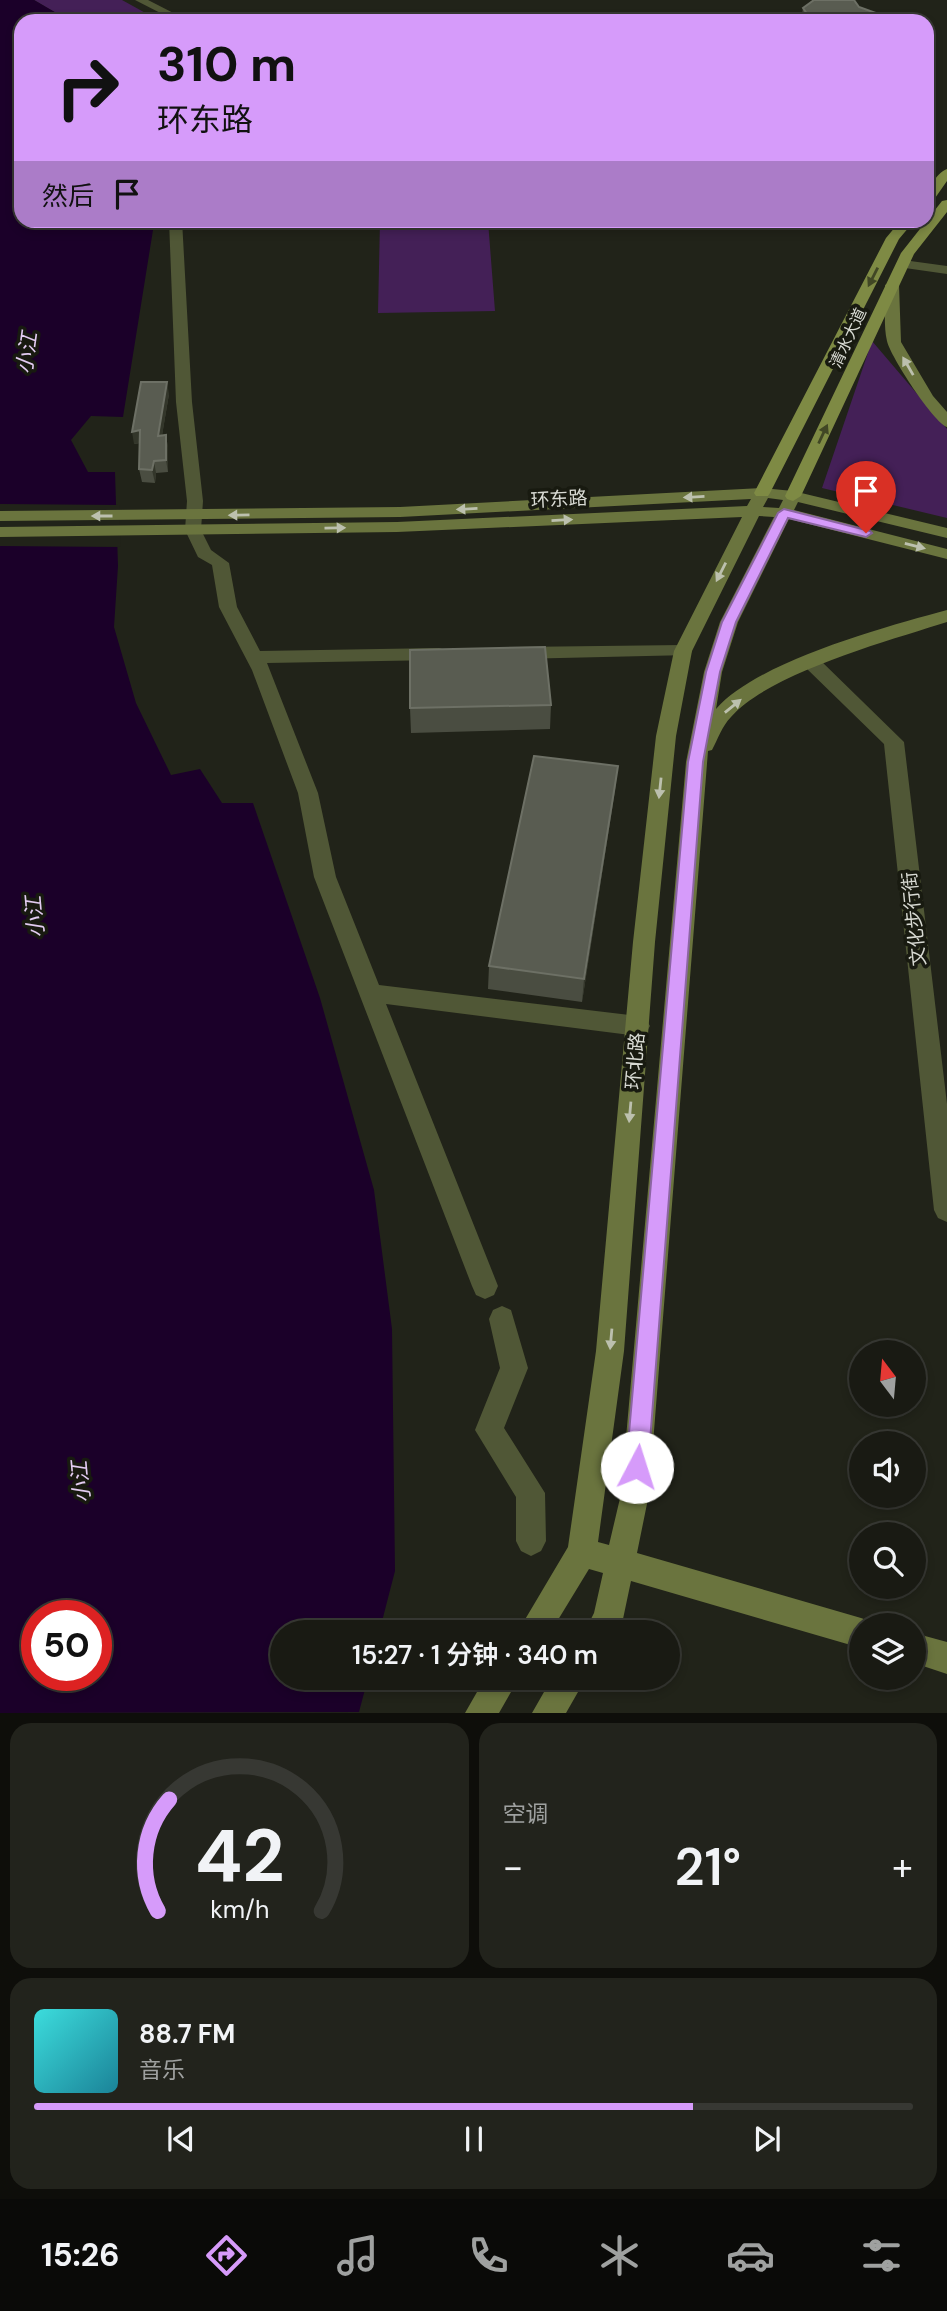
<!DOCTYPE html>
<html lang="zh">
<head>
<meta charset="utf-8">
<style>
	body { margin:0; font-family:"DM Sans","Noto Sans SC",sans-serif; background:#22231c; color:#f1f3f6; height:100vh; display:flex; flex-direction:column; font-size:26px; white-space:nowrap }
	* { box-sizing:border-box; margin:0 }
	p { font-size:23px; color:#9fa1a0 }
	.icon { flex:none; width:38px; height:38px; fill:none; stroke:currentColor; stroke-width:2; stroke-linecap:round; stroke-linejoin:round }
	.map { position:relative; height:1713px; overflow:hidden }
	.panel { display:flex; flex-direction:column; gap:10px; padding:10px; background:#0e0e0a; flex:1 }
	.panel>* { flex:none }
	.guide { position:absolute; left:14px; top:14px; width:920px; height:214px; border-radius:21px; box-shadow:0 4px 10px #0003,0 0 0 2px #373833; background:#d69bfa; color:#111; overflow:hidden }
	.needle { width:46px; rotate:344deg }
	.controls { position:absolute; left:849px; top:1340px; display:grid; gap:14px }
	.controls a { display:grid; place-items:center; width:77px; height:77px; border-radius:50%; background:#191a13; box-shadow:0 4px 10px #0003,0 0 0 2px #373833; font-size:35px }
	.speed { position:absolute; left:21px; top:1600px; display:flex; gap:14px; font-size:35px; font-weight:700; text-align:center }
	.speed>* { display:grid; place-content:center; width:91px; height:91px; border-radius:50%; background:#191a13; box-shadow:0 4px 10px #0003,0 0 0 2px #373833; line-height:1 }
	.speed .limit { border:10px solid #d22; background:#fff; color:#111 }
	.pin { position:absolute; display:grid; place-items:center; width:60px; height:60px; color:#fff; margin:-72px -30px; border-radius:50% 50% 50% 0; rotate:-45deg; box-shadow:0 0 7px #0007 }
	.pin .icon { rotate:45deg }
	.me { position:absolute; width:77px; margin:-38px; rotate:5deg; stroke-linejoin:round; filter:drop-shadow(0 0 5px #0008) }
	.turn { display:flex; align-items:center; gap:24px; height:147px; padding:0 28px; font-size:32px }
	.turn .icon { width:91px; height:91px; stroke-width:2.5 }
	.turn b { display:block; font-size:49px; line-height:60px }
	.then { display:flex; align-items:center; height:66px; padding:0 28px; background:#0003; gap:14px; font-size:26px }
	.big { font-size:52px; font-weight:600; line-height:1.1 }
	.panel .widget { flex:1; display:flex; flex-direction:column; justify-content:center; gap:10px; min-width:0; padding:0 24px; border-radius:21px; background:#22231c }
	.panel .dial { align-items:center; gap:0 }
	.dial svg { height:182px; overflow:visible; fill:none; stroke:#373833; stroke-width:7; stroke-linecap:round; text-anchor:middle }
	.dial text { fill:#f1f3f6; stroke:none }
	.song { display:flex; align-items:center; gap:21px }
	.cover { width:84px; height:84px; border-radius:10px; background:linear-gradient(135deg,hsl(180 70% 55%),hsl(190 70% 35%)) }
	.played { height:7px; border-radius:4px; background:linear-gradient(90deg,#d69bfa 75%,#373833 75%) }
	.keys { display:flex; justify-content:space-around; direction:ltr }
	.heat { display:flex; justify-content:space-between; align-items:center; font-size:38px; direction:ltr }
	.panel .tiles { flex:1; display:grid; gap:10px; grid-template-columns:1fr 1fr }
	.widget:last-child { grid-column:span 2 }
	.trip { position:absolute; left:270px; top:1620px; width:410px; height:70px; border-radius:35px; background:#191a13; box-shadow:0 4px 10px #0003,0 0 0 2px #373833; font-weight:600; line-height:70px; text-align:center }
	.tab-bar { display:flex; height:112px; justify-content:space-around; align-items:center; background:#0a0a08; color:#9fa1a0 }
	.tab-bar .icon { width:49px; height:49px }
	.tab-bar .active { color:#d69bfa }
	.tab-bar b { font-size:32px; color:#f1f3f6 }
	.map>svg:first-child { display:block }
</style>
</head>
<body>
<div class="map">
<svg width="947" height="1713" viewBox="0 0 947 1713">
	<rect width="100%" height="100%" fill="#212319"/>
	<path fill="#442057" d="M34,0H122L160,21H70Z
		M380,221H488L495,311L378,313Z
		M872,341L947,429V518L822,488Z"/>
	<path fill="#1b0029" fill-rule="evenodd" d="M0,0H34L70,21H21V220L152,221L153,230L123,417L91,416L71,440L88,472H115L118,566L114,627L136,703L171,775L200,769L222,803H253L320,998L374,1190L392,1329L395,1571L379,1633H282V1678H368L359,1712L0,1713ZM37,1615H96V1675H37Z"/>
	<path fill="#212319" d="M0,504L119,505L121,547L0,546Z"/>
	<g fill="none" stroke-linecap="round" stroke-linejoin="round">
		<path fill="#505736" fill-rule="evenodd" d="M135,0H148L189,21H176Z
			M169,220H182L192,402L203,501L201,530L211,550L229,563L237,607L260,651L439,648L446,650L448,654L446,658L439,660L267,663L318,793L336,877L379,985L638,1016L646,1019L650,1026L646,1033L638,1036L386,1004L498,1286L494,1295L485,1299L476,1295L472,1286L314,877L298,793L252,670L219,607L212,565L198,557L185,530L187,501L176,402Z
			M903,260L947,266V274L898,267L896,264Z
			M683,645L690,647L692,651L690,655L517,659L510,657L508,653L510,649L517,647Z
			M812,657L819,659L904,742L947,1104V1222L938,1218L934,1210L884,744L805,667L803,663L805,659Z
			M502,1306L511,1310L528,1368L504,1428L545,1493L546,1541L541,1551L531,1556L521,1551L516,1541V1497L475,1430L500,1368L489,1319L493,1310Z"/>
		<path fill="#6a743e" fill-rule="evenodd" d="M892,281L899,285L901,342L933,396L947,412V427C934,423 890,356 887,341C883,324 886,302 885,285Z
			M762,488L793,491L947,528V538L798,502L794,510L947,549V559L789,519L738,622L722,672L716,709C758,661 885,627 947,610V622C891,640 769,673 731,717C722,726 718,739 712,750L708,751L649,1494L637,1553L861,1618L872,1622L873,1626H861V1648L631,1581L623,1619L617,1633H584L594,1613L603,1573L589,1569L550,1633H517L568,1547L596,1351L633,942L656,736L674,651L742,517L397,532L0,537V527L397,522L747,506L751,499L400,517L0,521V511L400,507ZM768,498L783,500L779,508L763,507ZM759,516L774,517L720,622L704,672L686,762L621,1494L609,1545L598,1542L624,1351L655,942L676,736L692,651Z
			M914,1633L947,1642V1674L914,1663Z
			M485,1678H519L499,1713H465Z
			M552,1678H586L566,1713H532Z"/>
		<path fill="#7e8a44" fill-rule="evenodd" d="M947,169V181L933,201L928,202C928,189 935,174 947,169Z
			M947,200V212L914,254L801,496L793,501L787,499L785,496L901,253L942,201Z
			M901,220H915L899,239L770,493L768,496H756L754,493L886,238Z"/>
	</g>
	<path fill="#4a4d41" d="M859,7L898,21H801L803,8Z
		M169,394L162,435H166L168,448V472L156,473L155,483L142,482L139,469L140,443L134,444Z
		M551,705L550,729L411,733L410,708Z
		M618,766L615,790L582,1002L488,989L489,966Z"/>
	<path fill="#33362a" d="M167,382L169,394L160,448L158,436Z
		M140,430L143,442L134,444L132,432Z
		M166,435L168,448V472L166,460Z
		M154,461L156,473L155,483L152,470Z
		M618,766L615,790L582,1002L584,979Z"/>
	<path fill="#595c51" stroke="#6d7065" stroke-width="2" d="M814,0H854L859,7L898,21H812L803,8Z
		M141,382H167L158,436L166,435V460L154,461L152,470L139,469L140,430L132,432Z
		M545,647L551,705L410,708V650Z
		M534,756L618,766L584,979L489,966Z"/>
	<defs><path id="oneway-solid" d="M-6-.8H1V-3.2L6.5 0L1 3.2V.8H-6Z" transform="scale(1.75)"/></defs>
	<g fill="#414725">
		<use href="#oneway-solid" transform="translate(873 277) rotate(117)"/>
		<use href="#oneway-solid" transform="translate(823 434) rotate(-65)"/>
	</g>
	<g fill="#bcc0ae">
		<use href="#oneway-solid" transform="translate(908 366) rotate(-120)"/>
		<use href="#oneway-solid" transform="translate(694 497) rotate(177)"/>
		<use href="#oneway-solid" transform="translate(467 509) rotate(177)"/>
		<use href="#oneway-solid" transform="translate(239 515) rotate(179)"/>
		<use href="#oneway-solid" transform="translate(102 516) rotate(180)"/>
		<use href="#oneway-solid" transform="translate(562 520) rotate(-3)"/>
		<use href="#oneway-solid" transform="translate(335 528) rotate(-1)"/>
		<use href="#oneway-solid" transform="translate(915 546) rotate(14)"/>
		<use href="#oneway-solid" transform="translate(721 572) rotate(117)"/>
		<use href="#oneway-solid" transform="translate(733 706) rotate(-39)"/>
		<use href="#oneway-solid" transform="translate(660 788) rotate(96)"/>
		<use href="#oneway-solid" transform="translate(630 1112) rotate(95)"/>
		<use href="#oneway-solid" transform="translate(611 1339) rotate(95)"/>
	</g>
	<path fill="#d69bfa" stroke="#8b65a2" stroke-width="2" d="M784,509L870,531L872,533L866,537L788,518L736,622L720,672L703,762L648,1467L645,1475L637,1478L630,1475L626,1467L688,762L706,672L722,622L778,513Z"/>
	<g text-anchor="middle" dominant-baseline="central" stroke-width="7" stroke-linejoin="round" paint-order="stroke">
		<g font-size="16" fill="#d8dad3" stroke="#181a10">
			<text transform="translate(848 338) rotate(-65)">清水大道</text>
		</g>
		<g font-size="19" fill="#d8dad3" stroke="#181a10">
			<text transform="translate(559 499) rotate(-3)">环东路</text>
			<text transform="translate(914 919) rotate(-96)">文化步行街</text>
			<text transform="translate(635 1061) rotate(-85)">环北路</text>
		</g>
		<g font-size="21" font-style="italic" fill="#e3ccf2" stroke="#181a10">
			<text transform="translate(27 353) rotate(-82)">小江</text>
			<text transform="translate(35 917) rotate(-95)">小江</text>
			<text transform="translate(81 1482) rotate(-95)">小江</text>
		</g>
	</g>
</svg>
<div class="controls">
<a><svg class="needle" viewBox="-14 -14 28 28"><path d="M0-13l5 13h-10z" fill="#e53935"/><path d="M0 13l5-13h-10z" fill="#9fa1a0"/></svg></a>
<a><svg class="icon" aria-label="sound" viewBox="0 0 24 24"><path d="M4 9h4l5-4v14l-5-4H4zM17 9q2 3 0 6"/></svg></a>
<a><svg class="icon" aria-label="search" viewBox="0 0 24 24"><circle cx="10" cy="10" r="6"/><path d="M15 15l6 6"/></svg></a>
<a><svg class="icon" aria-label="layers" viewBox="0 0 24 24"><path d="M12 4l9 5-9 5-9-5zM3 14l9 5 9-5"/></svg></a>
</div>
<div class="speed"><div class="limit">50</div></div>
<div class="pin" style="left:866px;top:533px;background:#d93025"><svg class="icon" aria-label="arrive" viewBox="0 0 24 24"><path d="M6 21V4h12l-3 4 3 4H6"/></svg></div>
<svg class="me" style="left:637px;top:1467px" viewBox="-20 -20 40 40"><circle r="19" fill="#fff"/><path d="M0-13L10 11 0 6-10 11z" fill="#d69bfa"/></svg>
<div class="trip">15:27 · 1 分钟 · 340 m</div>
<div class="guide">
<div class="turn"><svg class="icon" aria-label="right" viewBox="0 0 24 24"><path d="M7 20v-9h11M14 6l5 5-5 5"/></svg><div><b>310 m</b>环东路</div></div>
<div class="then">然后<svg class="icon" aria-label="arrive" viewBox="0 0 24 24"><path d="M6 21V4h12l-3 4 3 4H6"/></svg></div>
</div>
</div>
<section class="panel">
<div class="tiles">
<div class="widget dial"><svg viewBox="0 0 100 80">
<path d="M14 69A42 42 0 1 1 86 69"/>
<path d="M14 69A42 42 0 0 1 19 20" stroke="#d69bfa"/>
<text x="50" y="56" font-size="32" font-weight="700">42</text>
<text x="50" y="72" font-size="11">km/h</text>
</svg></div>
<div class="widget"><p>空调</p>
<div class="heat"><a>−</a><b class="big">21°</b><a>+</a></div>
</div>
<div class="widget">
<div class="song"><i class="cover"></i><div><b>88.7 FM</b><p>音乐</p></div></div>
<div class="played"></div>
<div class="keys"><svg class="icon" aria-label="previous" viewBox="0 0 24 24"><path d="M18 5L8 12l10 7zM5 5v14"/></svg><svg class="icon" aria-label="pause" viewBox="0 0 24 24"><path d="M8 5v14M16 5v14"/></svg><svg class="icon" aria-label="next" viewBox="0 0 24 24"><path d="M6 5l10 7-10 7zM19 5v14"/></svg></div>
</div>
</div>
</section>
<nav class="tab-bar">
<b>15:26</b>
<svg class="icon active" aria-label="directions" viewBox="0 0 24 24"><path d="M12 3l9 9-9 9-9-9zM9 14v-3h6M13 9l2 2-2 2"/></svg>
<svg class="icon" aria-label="music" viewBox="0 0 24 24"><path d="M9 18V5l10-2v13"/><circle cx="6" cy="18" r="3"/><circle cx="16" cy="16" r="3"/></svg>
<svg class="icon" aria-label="phone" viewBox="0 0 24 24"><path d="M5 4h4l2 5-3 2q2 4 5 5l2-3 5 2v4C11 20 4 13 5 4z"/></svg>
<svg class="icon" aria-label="climate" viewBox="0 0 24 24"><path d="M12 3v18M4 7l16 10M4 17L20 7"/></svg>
<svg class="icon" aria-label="car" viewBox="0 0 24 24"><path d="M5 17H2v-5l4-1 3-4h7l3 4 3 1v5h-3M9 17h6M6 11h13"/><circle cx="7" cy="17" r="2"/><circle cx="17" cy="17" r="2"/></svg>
<svg class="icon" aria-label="filters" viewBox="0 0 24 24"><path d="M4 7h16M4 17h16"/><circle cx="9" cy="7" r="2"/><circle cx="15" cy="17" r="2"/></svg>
</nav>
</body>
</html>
